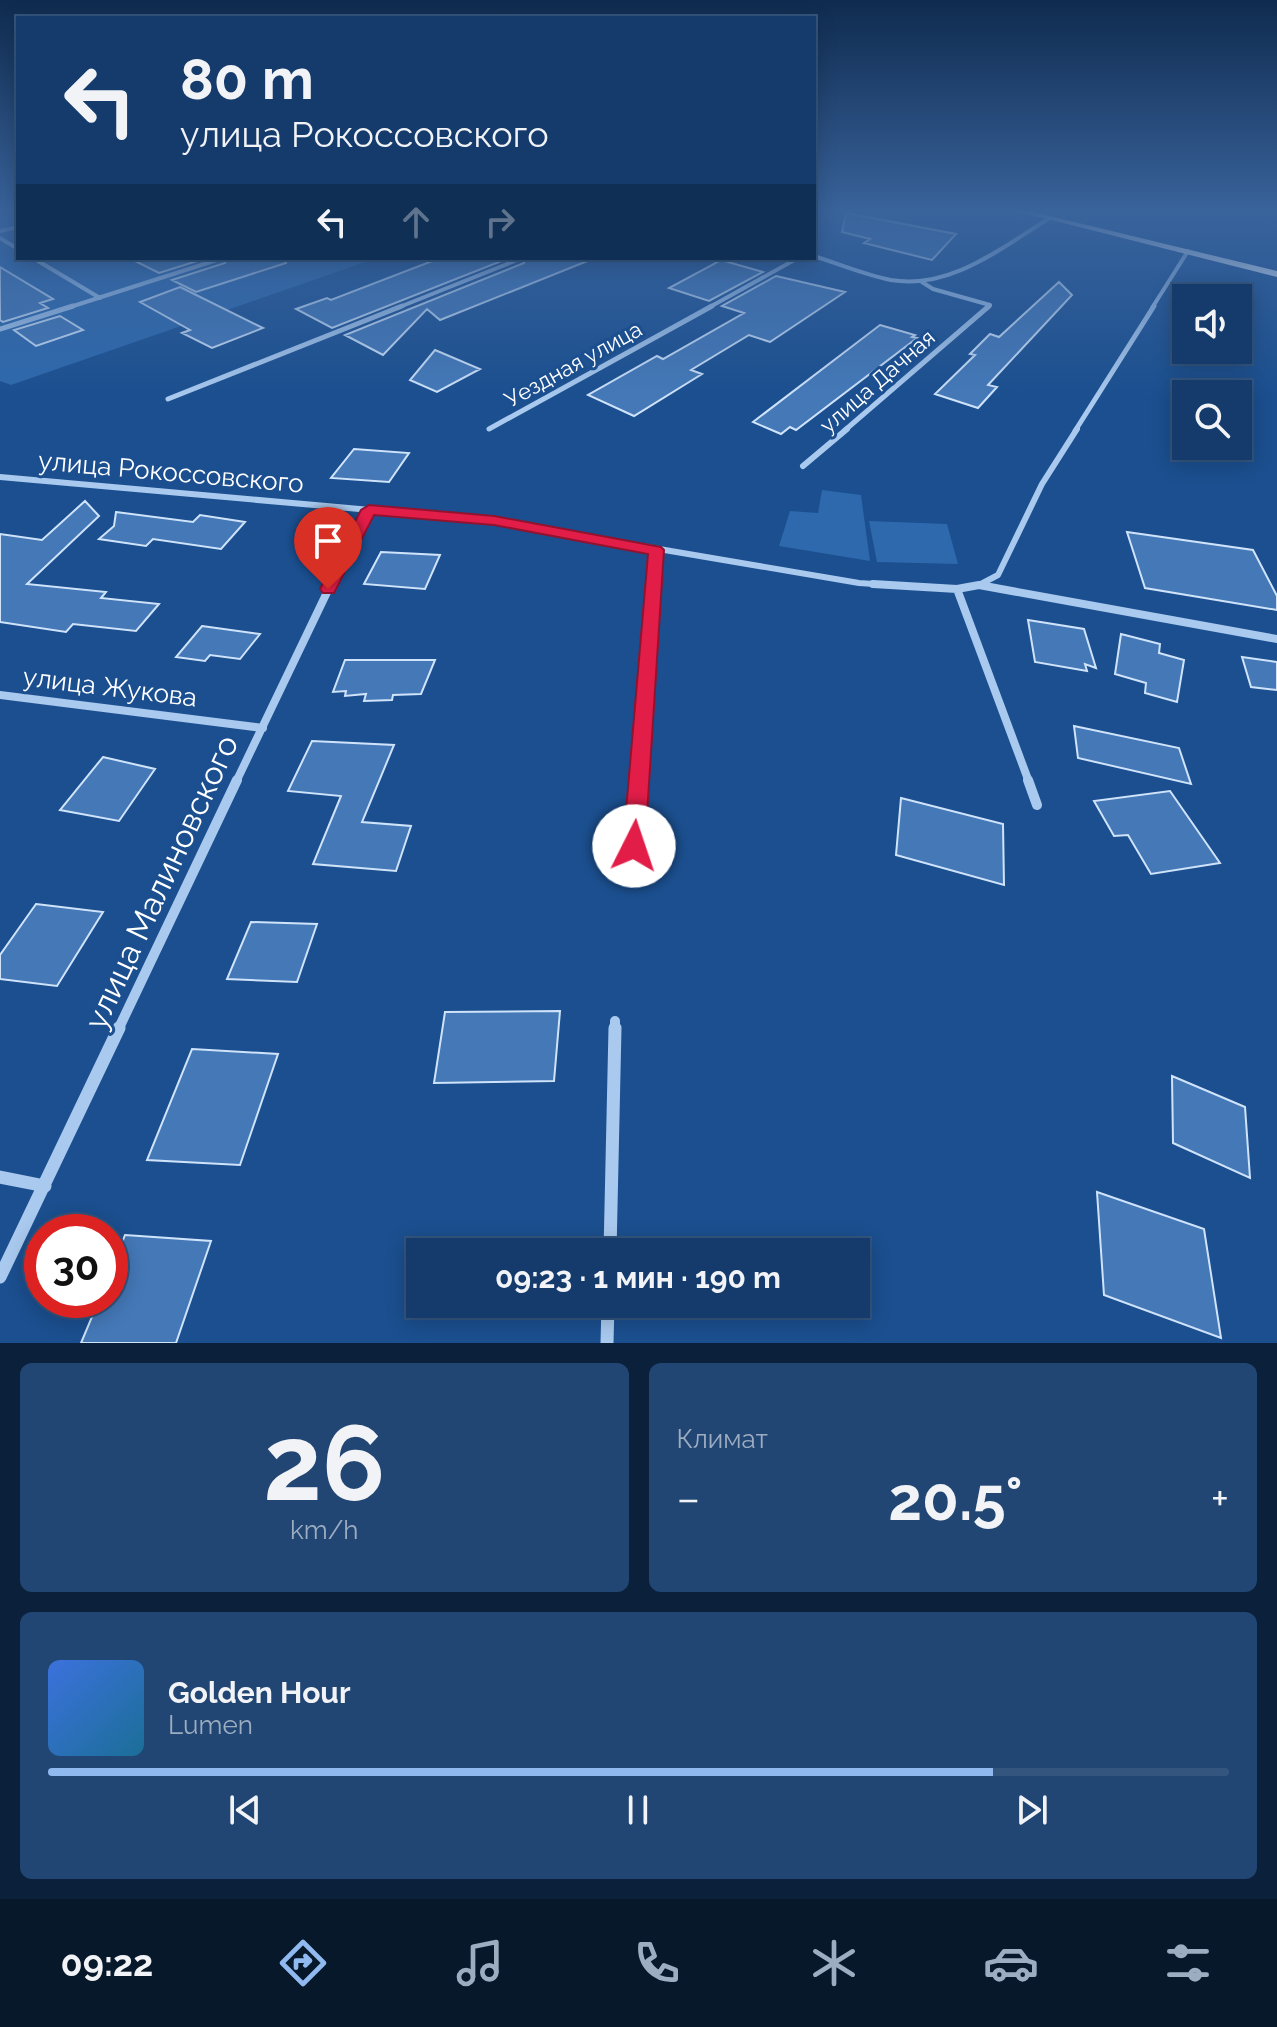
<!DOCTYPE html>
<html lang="ru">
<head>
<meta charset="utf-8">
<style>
	body { margin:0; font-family:Raleway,sans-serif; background:#214673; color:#f1f3f6; height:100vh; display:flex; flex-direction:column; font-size:30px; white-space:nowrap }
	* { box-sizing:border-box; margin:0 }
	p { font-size:26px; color:#9dadc1 }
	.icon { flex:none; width:44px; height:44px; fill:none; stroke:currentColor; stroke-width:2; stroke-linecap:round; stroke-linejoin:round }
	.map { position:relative; height:1343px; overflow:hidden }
	.panel { display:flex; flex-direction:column; gap:20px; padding:20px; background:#0b203b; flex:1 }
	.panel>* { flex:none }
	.top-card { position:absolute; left:16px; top:16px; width:800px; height:244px; border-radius:0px; box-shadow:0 4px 20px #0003,0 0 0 2px #33557e; background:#143b6b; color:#f1f3f6; overflow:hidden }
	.controls { position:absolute; left:1172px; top:284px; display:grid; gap:16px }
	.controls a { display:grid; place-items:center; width:80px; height:80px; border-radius:0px; background:#143b6b; box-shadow:0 4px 20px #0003,0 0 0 2px #33557e; font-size:40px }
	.speed { position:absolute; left:24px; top:1214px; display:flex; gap:16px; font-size:40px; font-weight:700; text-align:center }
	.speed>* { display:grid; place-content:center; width:104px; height:104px; border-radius:50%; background:#143b6b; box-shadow:0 4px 20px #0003,0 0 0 2px #33557e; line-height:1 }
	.speed .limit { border:12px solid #d22; background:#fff; color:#111 }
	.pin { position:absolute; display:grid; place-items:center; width:68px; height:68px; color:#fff; margin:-82px -34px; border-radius:50% 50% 50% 0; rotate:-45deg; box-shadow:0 0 8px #0007 }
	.pin .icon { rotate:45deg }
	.me { position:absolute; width:88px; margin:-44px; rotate:4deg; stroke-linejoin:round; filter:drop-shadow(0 0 6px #0008) }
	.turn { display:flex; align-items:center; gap:28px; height:168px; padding:0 32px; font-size:36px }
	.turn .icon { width:104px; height:104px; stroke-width:2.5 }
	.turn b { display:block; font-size:56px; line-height:68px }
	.lanes { display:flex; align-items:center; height:76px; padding:0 32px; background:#0003; justify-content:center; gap:40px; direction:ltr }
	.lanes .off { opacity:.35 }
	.big { font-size:60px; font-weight:700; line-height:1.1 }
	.panel .card { flex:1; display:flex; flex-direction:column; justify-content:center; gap:12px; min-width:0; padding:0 28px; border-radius:12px; background:#214673 }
	.panel .dial { align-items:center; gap:0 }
	.dial b { font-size:104px; line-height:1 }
	.song { display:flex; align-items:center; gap:24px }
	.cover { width:96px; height:96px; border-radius:12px; background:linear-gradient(135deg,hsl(220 70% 55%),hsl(200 70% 35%)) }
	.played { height:8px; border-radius:4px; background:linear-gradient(90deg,#90b9f0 80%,#33557e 80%) }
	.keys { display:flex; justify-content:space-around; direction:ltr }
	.heat { display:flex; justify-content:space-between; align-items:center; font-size:44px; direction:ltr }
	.panel .tiles { flex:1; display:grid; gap:20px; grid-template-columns:1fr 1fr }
	.card:last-child { grid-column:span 2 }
	.trip { position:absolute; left:406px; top:1238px; width:464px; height:80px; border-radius:0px; background:#143b6b; box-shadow:0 4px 20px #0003,0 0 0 2px #33557e; font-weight:700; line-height:80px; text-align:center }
	.dock { display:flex; height:128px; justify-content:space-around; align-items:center; background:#08182b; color:#9dadc1 }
	.dock .icon { width:56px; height:56px }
	.dock .selected { color:#90b9f0 }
	.dock b { font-size:36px; color:#f1f3f6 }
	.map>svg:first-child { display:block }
</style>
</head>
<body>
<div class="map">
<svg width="1277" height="1343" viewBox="0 0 1277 1343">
	<rect width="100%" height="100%" fill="#1b4f8f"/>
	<path fill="#2e69ad" d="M0,210H18V258H377L11,385L0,381Z
		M822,490L861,495L870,561L779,546L790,511L818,513Z
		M869,521L947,524L958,564L877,562Z"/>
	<path fill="#4478b7" stroke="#cfe3fa" stroke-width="2" d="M846,213L956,234L932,260L864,243L870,239L842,232Z
		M129,258H207L159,273Z
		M228,258H285L286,263L196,292L172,280L225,263Z
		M440,258H509L332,328L296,309L327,298L331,300Z
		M527,258H595L440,320L427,309L383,355L345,335L524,263Z
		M721,260L763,272L709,301L669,288Z
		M0,267L53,299L40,303L48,308L3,322L0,320Z
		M776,276L845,292L770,342L749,335L691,370L702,374L634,416L588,395L657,356L663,359L744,313L722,306Z
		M1059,282L1072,295L988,385L997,387L978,408L935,394L975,355L970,354L990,334L999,337Z
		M180,287L263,328L212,348L182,333L190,330L140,302Z
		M60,316L83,330L36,346L14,330Z
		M880,325L915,335L912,337L917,338L796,430L790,427L781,434L753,422Z
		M435,350L480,369L437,392L410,380Z
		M354,449L409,453L389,482L331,478Z
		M85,501L99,516L27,584L106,592L101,598L159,604L136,631L73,624L66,632L0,622V534L42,540Z
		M116,512L193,522L200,515L245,522L221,549L153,539L146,546L99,539L114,526Z
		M1127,532L1253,550L1277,596V610L1145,588Z
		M381,552L440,555L425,589L364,584Z
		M1028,620L1084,629L1096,668L1085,664L1087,671L1035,662Z
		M202,626L260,634L240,659L210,655L205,661L176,657Z
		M1121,634L1160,644L1159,653L1184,660L1177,702L1145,693L1146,683L1115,674Z
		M1242,657L1277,662V690L1251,687Z
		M345,660H435L421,694L393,695L392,700L364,701L366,694L345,696L346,691L333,692Z
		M1074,726L1179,748L1191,784L1078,758Z
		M312,741L394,745L362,822L411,826L396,871L313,864L341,796L288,791Z
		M103,757L155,769L119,821L60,810Z
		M1170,791L1220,863L1151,874L1128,835L1114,836L1094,801Z
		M901,798L1003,824L1004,885L896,855Z
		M36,904L103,912L57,986L0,979V955Z
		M251,922L317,924L297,982L227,979Z
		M560,1011L554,1081L434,1083L445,1012Z
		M192,1049L278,1054L240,1165L147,1160Z
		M1172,1076L1245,1107L1250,1178L1173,1143Z
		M1097,1192L1204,1229L1221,1338L1104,1295Z
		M125,1235L211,1241L176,1343H81L99,1300H110V1273Z"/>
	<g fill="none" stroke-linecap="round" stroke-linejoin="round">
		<path stroke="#a9c9ee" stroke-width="4" d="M0,231L18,227
			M0,238L18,249
			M814,256C839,264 865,275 891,280C951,290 1002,247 1050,218
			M33,258L100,298
			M922,282L933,289L990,305L987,308
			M67,308L223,258
			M397,308L522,258
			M708,308L798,258
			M1152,308L1188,251"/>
		<path stroke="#a9c9ee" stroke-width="5" d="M0,329L73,306
			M168,399L402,306
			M489,429L712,306
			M844,431L989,306
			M1075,431L1154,306"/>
		<path stroke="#a9c9ee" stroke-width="6" d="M803,466L847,429
			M0,477L494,521L859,583L905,586
			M979,585L998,575L1042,484L1077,429
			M330,586L369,510
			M653,586L656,550
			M974,586H984"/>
		<path stroke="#a9c9ee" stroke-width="8" d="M873,584L957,589
			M0,695L263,728
			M236,782L331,584
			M639,782L653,584
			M1029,782L957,589L979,585L1277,639"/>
		<path stroke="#a9c9ee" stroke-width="10" d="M1028,780L1037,805
			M634,846L639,780
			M118,1030L237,780
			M615,1030V1021"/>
		<path stroke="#a9c9ee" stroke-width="13" d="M0,1177L45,1186
			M610,1252L615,1028
			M0,1277L119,1028
			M607,1343L608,1304"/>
		<path fill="#f0f6ff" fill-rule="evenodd" d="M1012,210H1025L1277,271V277Z"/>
	</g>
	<linearGradient id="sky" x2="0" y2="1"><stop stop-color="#0f2b4f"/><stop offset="0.53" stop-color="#39639b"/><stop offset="1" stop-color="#39639b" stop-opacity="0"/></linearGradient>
	<rect width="1277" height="398" fill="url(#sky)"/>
	<path fill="#e11d48" stroke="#92132f" stroke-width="2" d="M369,505L494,516L661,547L664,550L645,846L642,853L634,856L626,853L623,846L648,554L494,525L374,515L334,593H323L320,589L361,510Z"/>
	<g text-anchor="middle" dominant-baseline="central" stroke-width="6" stroke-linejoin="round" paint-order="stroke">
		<g font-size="22" fill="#fff" stroke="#1b4f8f">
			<text transform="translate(573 364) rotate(-29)">Уездная улица</text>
			<text transform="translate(877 381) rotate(-41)">улица Дачная</text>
		</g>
		<g font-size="26" fill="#fff" stroke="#1b4f8f">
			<text transform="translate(171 472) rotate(5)">улица Рокоссовского</text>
			<text transform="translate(110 687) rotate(7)">улица Жукова</text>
		</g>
		<g font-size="32" fill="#fff" stroke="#1b4f8f">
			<text transform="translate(161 882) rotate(-65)">улица Малиновского</text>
		</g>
	</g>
</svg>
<div class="controls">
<a><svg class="icon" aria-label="sound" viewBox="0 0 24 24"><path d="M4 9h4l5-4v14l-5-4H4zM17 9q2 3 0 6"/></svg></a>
<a><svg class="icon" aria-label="search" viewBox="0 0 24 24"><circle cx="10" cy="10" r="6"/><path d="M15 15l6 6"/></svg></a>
</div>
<div class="speed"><div class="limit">30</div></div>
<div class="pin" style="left:328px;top:589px;background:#d93025"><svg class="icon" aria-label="arrive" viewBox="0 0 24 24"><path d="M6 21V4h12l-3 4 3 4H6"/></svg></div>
<svg class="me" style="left:634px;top:846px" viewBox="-20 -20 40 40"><circle r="19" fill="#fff"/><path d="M0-13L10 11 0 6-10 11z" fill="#e11d48"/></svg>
<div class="trip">09:23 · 1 мин · 190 m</div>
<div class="top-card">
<div class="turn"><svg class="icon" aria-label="left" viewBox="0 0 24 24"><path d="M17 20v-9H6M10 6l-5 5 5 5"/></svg><div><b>80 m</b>улица Рокоссовского</div></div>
<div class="lanes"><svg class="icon" aria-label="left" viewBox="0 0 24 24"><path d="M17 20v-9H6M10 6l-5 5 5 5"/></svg><svg class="icon off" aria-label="ahead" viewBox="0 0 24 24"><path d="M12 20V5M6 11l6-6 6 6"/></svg><svg class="icon off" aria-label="right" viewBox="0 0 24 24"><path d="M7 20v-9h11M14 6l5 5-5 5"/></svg></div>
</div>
</div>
<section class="panel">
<div class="tiles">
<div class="card dial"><b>26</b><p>km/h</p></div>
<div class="card"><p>Климат</p>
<div class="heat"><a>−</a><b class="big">20.5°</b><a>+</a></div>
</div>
<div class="card">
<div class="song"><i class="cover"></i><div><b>Golden Hour</b><p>Lumen</p></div></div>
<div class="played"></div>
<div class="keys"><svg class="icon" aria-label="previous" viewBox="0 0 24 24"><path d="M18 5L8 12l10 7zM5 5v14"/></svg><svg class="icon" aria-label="pause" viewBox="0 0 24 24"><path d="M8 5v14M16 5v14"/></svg><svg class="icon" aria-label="next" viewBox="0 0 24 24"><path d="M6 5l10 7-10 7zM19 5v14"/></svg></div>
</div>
</div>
</section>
<nav class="dock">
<b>09:22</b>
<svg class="icon selected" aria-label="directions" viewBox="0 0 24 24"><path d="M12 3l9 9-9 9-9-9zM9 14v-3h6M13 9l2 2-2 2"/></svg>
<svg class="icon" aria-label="music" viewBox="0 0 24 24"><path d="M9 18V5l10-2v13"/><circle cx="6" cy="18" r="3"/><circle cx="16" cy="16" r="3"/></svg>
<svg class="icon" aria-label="phone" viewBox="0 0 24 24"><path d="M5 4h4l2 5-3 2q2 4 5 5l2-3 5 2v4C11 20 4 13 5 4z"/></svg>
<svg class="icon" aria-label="climate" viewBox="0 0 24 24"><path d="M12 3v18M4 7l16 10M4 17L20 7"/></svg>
<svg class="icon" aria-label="car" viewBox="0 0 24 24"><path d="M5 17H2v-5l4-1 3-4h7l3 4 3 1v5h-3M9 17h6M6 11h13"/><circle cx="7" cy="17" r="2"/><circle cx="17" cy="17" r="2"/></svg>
<svg class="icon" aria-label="filters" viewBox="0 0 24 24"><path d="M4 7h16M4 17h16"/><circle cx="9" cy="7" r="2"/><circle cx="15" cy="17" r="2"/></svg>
</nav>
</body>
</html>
